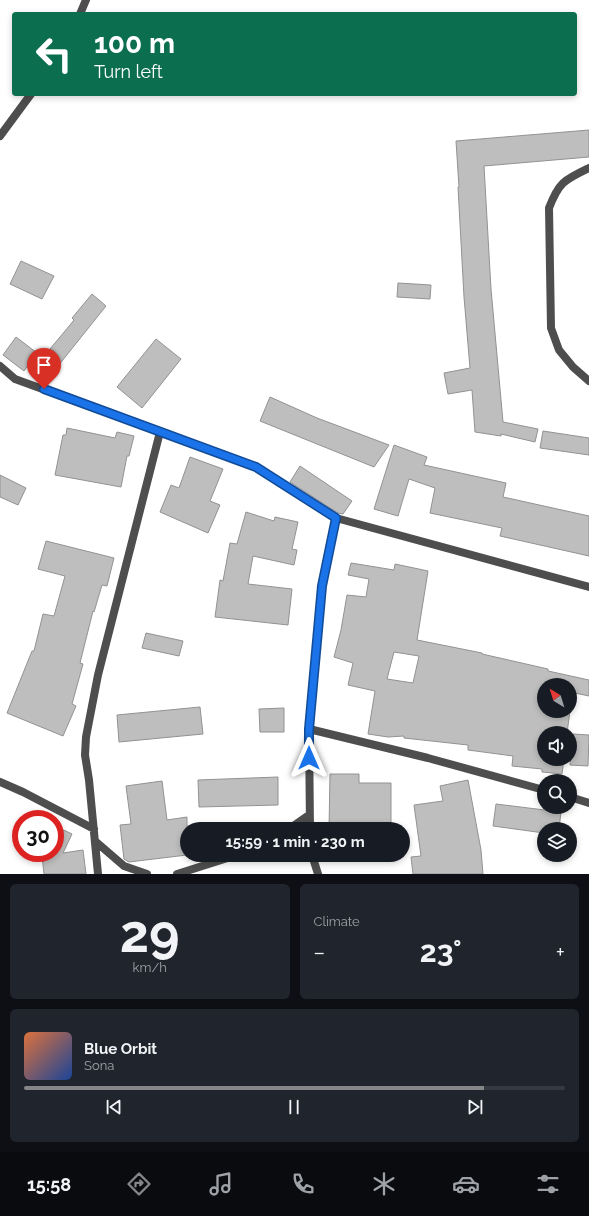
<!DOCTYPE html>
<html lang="en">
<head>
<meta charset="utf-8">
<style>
	body { margin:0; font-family:Raleway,sans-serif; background:#20242c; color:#f1f3f6; height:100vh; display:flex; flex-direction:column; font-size:15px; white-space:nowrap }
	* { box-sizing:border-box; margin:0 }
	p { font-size:13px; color:#9ea1a6 }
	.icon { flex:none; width:22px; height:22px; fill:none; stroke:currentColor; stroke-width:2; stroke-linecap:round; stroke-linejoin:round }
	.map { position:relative; height:874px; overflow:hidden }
	.side { display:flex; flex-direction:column; gap:10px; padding:10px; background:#0d0f14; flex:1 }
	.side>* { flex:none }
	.top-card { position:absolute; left:12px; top:12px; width:565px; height:84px; border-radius:4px; box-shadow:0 2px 6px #0003; background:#0b6e4f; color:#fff; overflow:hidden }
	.needle { width:26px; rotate:322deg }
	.controls { position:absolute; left:537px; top:678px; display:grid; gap:8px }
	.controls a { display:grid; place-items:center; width:40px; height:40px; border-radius:50%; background:#171b24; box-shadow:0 2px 6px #0003; font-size:20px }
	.speed { position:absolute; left:12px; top:810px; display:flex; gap:8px; font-size:20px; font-weight:700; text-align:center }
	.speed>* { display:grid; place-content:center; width:52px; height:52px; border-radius:50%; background:#171b24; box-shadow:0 2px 6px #0003; line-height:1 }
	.speed .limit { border:6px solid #d22; background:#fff; color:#111 }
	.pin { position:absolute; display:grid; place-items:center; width:34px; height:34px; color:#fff; margin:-41px -17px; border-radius:50% 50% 50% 0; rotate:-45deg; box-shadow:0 0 4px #0007 }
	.pin .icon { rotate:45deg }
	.me { position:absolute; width:44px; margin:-22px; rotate:0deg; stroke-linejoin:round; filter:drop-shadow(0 0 3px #0008) }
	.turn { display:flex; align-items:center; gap:14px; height:84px; padding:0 16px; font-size:18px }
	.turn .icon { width:52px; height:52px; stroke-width:2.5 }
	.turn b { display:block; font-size:28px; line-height:34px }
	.big { font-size:30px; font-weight:700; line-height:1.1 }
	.side .card { flex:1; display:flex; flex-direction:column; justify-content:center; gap:6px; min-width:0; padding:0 14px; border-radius:6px; background:#20242c }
	.side .dial { align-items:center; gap:0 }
	.dial b { font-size:52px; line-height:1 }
	.song { display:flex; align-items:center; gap:12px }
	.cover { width:48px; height:48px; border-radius:6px; background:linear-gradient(135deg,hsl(20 70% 55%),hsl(220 70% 35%)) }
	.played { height:4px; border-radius:2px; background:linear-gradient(90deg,#858687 85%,#363941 85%) }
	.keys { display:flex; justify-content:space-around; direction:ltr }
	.heat { display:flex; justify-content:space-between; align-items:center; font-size:22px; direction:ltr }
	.side .tiles { flex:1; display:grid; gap:10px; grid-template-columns:1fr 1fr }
	.card:last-child { grid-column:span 2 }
	.trip { position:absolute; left:180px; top:822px; width:230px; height:40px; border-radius:20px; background:#171b24; box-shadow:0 2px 6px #0003; font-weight:700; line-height:40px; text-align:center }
	.dock { display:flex; height:64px; justify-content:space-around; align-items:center; background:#090b0e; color:#9ea1a6 }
	.dock .icon { width:28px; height:28px }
	.dock .current { color:#858687 }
	.dock b { font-size:18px; color:#f1f3f6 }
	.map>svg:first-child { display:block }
</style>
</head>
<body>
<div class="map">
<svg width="589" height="874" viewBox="0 0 589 874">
	<rect width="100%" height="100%" fill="#fff"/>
	<path fill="#bebebe" stroke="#929292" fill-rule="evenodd" d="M589,130V157L484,166L491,289L503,422L538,429L535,442L501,434V436L475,432L472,390L448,394L444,373L470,368L464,297L458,187H459L456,141Z
		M21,261L54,276L42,299L10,284Z
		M398,283L431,285L430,299L397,297Z
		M92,294L106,306L58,366L45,355L70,325L74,320L72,318Z
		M16,337L37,353L24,371L3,355Z
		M156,339L181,359L142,408L117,387Z
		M270,397L317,418L389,445L374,467L260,421Z
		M67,428L115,438L117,432L134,436L129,456H127L121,487L55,475L63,435H66Z
		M543,431L589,438V455L540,448Z
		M394,445L427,457L424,465L506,483L503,497L589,516V556L500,536L502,528L430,513L435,488L409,479L398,516L374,509Z
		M190,457L223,469L210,501L220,505L208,533L160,512L171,485L179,488Z
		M300,466L352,501L343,514L338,513L290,482Z
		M0,475L26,488L18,505L0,497Z
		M246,512L274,521L275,517L298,522L292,549L297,550L294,565L253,556L248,584L292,589L288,625L215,617L220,580L223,581L230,543L237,544Z
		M46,541L114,558L107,586L102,585L94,612L93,611L80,663L83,664L72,704L76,706L63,736L7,713L32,651H34L43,614L54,616L65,576L38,569Z
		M351,563L394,570L395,564L428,571L417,640L482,653V654L548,669V671L589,680V696L570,692V685H544V711H570L567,733H544V759H564L562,774L542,772V769L512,766L513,756L468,750V745L404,738V736L388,737L368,734L375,691L348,685L353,663L334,657L341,630L347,595L366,597L369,579L348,575ZM394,652L419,656L413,683L387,679Z
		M146,633L183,641L179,656L142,648Z
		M200,707L203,734L119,742L117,715Z
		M284,708V732H260L259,709Z
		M573,734L589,735L588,766L570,765Z
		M330,774H359V783H391V829H329Z
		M278,777V805L199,807L198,780Z
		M468,780L481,850L483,874H413L411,857L421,856L414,805L443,801L440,786Z
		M162,781L167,820L187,817V855L129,862L127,861L124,859L120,825L131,824L126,786Z
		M496,804L561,812L559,829H544V833L493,826Z
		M55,826L72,834L63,853L83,850L86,874H44L42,856L55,854Z"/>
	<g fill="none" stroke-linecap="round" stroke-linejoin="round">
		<path stroke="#4e4e4e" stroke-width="8" d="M80,14L86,0
			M0,136L31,94
			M589,168C564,180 559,182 549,208L551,328L559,350L573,367L589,381
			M0,366L15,379L256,467L336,518L589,587
			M309,729L428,758L544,790
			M0,782L23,792L94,829
			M570,797L589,803
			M289,829L309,815
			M310,829L309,729L322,586L336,518
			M95,841L124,866L147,874
			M312,855L318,874
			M98,874L89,780L85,755L86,737L98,675L160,432
			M177,874L237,855"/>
	</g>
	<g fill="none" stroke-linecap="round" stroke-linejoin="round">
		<g stroke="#114b97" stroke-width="10">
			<path id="route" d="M44,389L256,467L336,518L322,586L309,729V758"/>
		</g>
		<use href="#route" stroke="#1a73e8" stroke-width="7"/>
	</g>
</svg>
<div class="controls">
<a><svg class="needle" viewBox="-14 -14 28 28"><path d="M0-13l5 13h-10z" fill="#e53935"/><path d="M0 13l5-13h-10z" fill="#9ea1a6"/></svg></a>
<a><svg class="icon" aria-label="sound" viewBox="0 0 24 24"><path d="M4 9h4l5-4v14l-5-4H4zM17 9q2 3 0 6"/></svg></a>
<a><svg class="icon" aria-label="search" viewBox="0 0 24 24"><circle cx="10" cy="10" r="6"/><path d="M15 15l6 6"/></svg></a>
<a><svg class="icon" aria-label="layers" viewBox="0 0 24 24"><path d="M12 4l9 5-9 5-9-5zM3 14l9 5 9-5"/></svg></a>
</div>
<div class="speed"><div class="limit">30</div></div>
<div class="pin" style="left:44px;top:389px;background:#d93025"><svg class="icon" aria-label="arrive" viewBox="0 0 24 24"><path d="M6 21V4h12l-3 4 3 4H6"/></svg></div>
<svg class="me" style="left:309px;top:758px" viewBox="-20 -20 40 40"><path d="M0-17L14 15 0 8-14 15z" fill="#1a73e8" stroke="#fff" stroke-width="4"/></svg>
<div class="trip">15:59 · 1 min · 230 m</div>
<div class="top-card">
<div class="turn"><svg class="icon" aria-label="left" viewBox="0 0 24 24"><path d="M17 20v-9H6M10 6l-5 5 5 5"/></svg><div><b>100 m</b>Turn left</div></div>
</div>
</div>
<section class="side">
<div class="tiles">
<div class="card dial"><b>29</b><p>km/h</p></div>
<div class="card"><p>Climate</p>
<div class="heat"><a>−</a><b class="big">23°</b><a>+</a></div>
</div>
<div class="card">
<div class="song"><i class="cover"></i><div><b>Blue Orbit</b><p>Sona</p></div></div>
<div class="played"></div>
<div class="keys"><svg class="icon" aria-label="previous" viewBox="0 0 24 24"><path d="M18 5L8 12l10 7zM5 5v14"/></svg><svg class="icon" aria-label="pause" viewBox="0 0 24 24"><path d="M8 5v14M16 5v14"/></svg><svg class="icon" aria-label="next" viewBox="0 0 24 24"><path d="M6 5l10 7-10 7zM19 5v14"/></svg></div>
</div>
</div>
</section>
<nav class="dock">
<b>15:58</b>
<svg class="icon current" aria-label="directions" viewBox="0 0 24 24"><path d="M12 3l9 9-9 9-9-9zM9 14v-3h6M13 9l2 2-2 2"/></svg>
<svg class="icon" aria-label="music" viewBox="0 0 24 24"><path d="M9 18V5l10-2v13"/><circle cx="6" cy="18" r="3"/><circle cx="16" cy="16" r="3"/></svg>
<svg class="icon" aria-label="phone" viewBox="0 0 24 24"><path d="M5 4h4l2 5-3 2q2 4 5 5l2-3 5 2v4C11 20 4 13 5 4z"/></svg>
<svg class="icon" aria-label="climate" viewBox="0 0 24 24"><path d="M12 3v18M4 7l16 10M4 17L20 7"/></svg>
<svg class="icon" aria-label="car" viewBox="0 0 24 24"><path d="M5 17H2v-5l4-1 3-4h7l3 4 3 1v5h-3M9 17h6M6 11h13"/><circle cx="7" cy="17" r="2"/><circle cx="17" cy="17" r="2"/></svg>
<svg class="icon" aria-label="filters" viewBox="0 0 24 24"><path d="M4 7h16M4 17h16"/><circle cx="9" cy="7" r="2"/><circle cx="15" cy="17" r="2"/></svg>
</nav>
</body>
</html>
